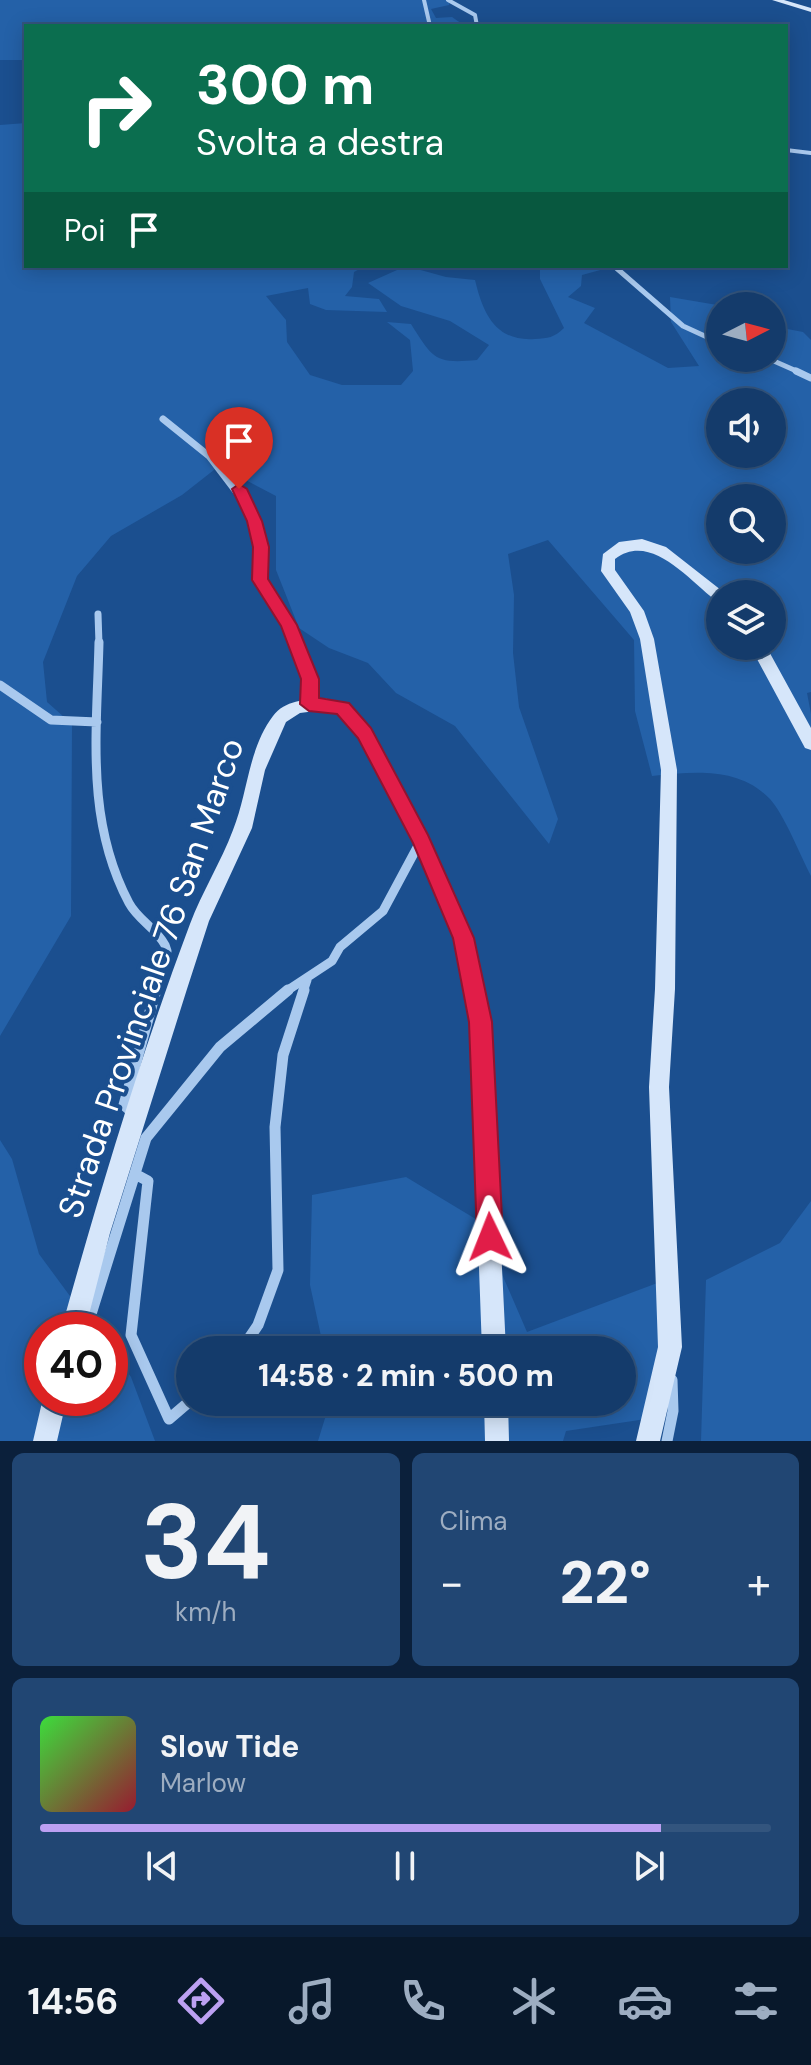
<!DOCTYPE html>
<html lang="it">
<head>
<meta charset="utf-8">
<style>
	body { margin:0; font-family:"DM Sans",sans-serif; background:#214673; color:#f1f3f6; height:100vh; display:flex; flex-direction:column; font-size:30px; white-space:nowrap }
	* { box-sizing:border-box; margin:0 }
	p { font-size:26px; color:#9dadc1 }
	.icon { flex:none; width:44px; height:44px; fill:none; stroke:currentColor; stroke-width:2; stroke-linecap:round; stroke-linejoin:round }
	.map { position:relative; height:1441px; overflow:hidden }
	.side { display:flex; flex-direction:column; gap:12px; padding:12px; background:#0b203b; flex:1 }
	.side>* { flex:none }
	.banner { position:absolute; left:24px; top:24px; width:764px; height:244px; border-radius:0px; box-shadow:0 4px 20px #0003,0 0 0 2px #33557e; background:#0b6e4f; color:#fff; overflow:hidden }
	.needle { width:52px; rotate:84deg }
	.buttons { position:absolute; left:706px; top:292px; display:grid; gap:16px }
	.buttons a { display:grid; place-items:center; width:80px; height:80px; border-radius:50%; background:#143b6b; box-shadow:0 4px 20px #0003,0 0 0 2px #33557e; font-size:40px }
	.speed { position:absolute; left:24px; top:1312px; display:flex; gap:16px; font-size:40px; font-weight:700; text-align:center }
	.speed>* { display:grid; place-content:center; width:104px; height:104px; border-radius:50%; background:#143b6b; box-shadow:0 4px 20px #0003,0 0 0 2px #33557e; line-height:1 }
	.speed .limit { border:12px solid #d22; background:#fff; color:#111 }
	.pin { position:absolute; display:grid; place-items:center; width:68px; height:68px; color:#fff; margin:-82px -34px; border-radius:50% 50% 50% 0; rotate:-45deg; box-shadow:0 0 8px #0007 }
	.pin .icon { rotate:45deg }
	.me { position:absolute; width:88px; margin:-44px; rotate:358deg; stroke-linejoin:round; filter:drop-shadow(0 0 6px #0008) }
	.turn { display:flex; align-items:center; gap:28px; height:168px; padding:0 40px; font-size:36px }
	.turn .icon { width:104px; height:104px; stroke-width:2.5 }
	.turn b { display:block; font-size:56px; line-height:68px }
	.then { display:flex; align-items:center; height:76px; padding:0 40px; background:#0003; gap:16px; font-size:30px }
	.big { font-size:60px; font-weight:800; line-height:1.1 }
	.side .card { flex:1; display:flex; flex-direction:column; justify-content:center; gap:12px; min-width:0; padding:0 28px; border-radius:12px; background:#214673 }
	.side .dial { align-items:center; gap:0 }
	.dial b { font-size:104px; line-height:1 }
	.song { display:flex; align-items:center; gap:24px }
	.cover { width:96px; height:96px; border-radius:12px; background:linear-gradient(135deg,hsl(120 70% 55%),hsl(350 70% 35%)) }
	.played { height:8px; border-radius:4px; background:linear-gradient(90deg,#bca0f2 85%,#33557e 85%) }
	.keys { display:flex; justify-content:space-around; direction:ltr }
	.heat { display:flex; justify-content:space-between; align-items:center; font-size:44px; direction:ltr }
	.side .tiles { flex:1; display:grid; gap:12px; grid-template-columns:1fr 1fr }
	.card:last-child { grid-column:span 2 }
	.trip { position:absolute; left:176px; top:1336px; width:460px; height:80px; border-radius:40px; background:#143b6b; box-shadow:0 4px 20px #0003,0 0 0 2px #33557e; font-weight:800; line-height:80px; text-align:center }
	.tabs { display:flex; height:128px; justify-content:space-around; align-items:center; background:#08182b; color:#9dadc1 }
	.tabs .icon { width:56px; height:56px }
	.tabs .active { color:#bca0f2 }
	.tabs b { font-size:36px; color:#f1f3f6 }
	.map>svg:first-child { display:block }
</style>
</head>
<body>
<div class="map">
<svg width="811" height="1441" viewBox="0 0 811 1441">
	<rect width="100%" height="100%" fill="#1b4f8f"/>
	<path fill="#2461a8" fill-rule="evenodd" d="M0,0H450L449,5L431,9L436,18L452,17L465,26H26V60H0Z
		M26,123V266H365L354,272L352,287L345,296L379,299L387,312L326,310L310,304L308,288L266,296L286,320L287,342L310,375L342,385H401L413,371L410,340L387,322L411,324C433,359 435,364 477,360L489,345L450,321L401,306L368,283L406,266L446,277L475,280C483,313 495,342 535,339C548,338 554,338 564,328L540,279V266H615L582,275L581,286L568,297L595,308L584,323L668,368L699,366L671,322L670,297L723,306H720V358H772V326L803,332L811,340V692L807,693L811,714V876C800,855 785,816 770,799C738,766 693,772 652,776L635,711L634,640L548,540L508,554L514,595L513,653L519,707L558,819L549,844L455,726L396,693L368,663L329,648L299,628L276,570V496L219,466L182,495L111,536L77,576L43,662L47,702L72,724L71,916L0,1036V125ZM720,402H772V454H720ZM720,498H772V550H720ZM720,594H772V646H720Z
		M0,1140L12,1159L39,1254L95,1330H42V1398H110V1349L131,1377L155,1441H0Z
		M406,1177L479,1221L527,1332L660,1282L663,1336L646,1419L566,1431L563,1441H318L330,1402H622V1350H324L310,1285L312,1195Z
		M811,1201V1441H701L706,1280L780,1243Z"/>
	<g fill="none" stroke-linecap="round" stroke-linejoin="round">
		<path stroke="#a9c9ee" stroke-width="4" d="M424,0L430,26
			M448,0L475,15L477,26
			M786,150L811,153"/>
		<path stroke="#a9c9ee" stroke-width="5" d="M614,266L683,326L720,343
			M767,358L801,373"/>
		<path stroke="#a9c9ee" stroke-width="7" d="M796,371L811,378
			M163,419L209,456L244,502L259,540L261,582L298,644
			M98,614L99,644"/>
		<path stroke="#a9c9ee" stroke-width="9" d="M99,642C97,732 85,820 129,903C138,920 156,928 165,945L167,951L155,992
			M297,642L307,672L309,704
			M0,685L51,720L97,722
			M285,992L332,961L340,947L383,911L420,842
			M303,992L307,980"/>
		<path stroke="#a9c9ee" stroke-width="11" d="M133,1113L124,1105L156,990
			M135,1174L148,1181L131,1335L169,1419L190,1401
			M86,1330L146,1138L220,1047L288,990
			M241,1350L258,1325L278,1270L275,1127L283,1055L304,990
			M667,1441L673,1411L672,1380"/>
		<path fill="#d6e6fa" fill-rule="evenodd" d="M772,0H784L811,8V12Z
			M642,539L666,547L726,594H720V601L715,600C687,578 650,532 615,559V570L644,611L654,639L677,770L675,989L669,1087L682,1347L660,1441H636L658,1347L649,1087L655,989L661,770L640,639L630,612L601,571L603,554L619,542Z
			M750,646H766L811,728V750L805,748Z
			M323,698L348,704L371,728L427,836L473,938L490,1022L506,1350H482L470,1022L455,938L413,843L359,737L337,713L323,710L300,713L286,722L265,770L252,828L209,921L187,989L110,1233L85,1330H61C99,1194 140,1057 190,924C202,892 221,862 233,830C248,793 248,749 273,716C285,700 305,700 323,698Z
			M43,1398H67L57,1441H33Z
			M484,1402H508L509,1441H485Z"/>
	</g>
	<path fill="#e11d48" stroke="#92132f" stroke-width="2" d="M239,484L247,489L262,521L269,547L268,579L297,625L319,679V698L349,703L371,728L428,835L474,938L492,1022L503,1237L499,1246L490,1250L481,1246L477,1237L469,1022L453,938L413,843L358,738L337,714L309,711L300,704L301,679L281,626L252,580L253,547L247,521L232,489Z"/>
	<g text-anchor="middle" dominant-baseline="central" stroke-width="8" stroke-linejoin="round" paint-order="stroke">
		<g font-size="34" fill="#fff" stroke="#1b4f8f">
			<text transform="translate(151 978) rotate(-71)">Strada Provinciale 76 San Marco</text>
		</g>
	</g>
</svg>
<div class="buttons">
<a><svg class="needle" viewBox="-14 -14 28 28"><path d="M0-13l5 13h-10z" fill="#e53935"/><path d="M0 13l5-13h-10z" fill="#9dadc1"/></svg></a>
<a><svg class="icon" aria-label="sound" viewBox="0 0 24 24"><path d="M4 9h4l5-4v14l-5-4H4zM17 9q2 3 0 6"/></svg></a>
<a><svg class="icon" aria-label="search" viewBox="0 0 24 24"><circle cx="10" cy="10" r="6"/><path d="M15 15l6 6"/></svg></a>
<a><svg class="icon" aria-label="layers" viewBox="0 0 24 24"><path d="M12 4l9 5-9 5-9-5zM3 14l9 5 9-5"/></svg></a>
</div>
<div class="speed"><div class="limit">40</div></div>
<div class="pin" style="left:239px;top:489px;background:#d93025"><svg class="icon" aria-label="arrive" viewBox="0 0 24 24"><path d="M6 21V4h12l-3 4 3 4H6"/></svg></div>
<svg class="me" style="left:490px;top:1237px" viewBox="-20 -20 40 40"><path d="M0-17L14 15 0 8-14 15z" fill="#e11d48" stroke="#fff" stroke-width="4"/></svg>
<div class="trip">14:58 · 2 min · 500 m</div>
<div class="banner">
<div class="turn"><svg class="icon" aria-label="right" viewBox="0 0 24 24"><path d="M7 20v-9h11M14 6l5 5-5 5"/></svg><div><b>300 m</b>Svolta a destra</div></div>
<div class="then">Poi<svg class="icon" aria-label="arrive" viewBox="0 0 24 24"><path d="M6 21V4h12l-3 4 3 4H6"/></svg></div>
</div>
</div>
<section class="side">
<div class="tiles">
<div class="card dial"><b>34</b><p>km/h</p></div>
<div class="card"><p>Clima</p>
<div class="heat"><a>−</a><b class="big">22°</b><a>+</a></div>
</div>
<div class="card">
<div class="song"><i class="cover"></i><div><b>Slow Tide</b><p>Marlow</p></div></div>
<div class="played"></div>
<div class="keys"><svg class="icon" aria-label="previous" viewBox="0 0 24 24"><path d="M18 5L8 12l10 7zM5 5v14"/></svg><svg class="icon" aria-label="pause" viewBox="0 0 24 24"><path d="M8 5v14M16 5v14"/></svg><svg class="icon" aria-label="next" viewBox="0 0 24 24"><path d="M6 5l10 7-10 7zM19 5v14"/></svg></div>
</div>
</div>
</section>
<nav class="tabs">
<b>14:56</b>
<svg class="icon active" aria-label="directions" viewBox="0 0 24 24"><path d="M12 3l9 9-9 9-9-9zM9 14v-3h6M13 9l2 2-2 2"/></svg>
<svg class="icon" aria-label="music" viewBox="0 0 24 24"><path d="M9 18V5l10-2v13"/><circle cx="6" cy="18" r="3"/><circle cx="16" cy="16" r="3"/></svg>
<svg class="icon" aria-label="phone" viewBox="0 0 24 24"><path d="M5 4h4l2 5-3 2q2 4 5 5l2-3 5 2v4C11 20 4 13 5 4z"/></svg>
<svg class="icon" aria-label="climate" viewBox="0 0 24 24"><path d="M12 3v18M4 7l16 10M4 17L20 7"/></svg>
<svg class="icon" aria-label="car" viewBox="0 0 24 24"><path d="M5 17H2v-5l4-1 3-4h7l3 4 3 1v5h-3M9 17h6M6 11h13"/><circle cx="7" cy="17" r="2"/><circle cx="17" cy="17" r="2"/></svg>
<svg class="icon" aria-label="filters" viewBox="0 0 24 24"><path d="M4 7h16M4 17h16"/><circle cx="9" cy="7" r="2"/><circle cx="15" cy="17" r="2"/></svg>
</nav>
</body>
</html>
